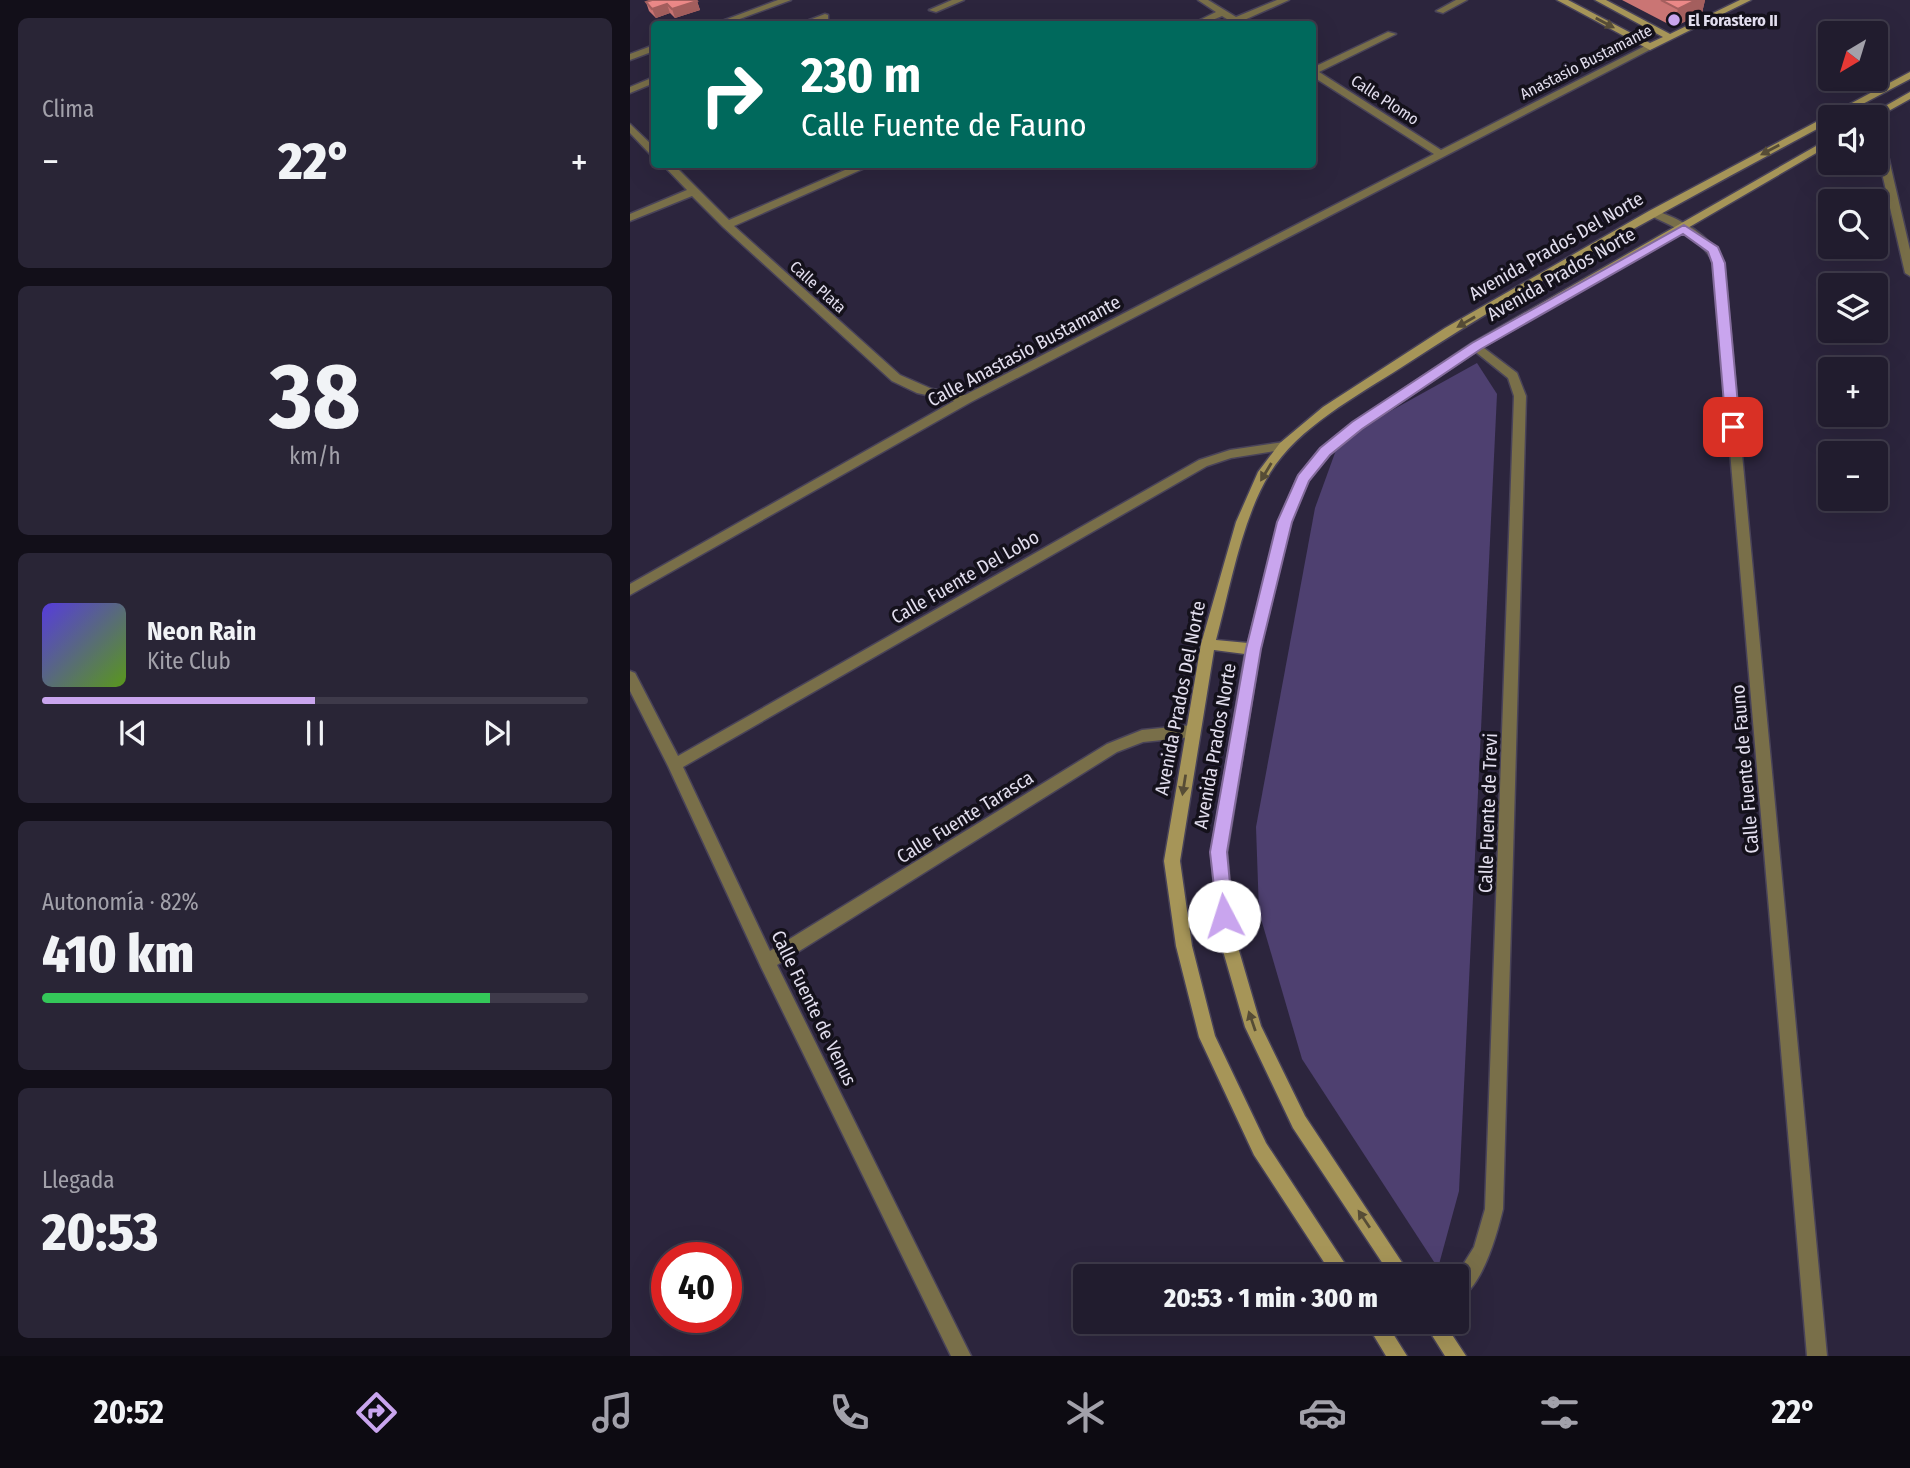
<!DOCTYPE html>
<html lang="es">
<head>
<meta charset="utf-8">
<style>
	body { margin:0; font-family:"Fira Sans Condensed",sans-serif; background:#292536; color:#f1f3f6; height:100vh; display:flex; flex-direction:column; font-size:26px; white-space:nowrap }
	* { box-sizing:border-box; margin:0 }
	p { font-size:23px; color:#a2a1aa }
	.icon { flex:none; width:38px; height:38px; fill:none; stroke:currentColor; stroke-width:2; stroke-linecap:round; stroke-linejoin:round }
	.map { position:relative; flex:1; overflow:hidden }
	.side { display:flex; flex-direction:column; gap:18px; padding:18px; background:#120f19; width:630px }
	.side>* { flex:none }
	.hud { position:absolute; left:21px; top:21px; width:665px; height:147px; border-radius:7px; box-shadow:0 7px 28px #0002,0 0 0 2px #3e3a4a; background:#00695c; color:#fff; overflow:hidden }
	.needle { width:46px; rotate:218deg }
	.buttons { position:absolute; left:1188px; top:21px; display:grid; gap:14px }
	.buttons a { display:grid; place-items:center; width:70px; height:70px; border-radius:7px; background:#211c2e; box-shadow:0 7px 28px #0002,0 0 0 2px #3e3a4a; font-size:35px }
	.speed { position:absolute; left:21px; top:1242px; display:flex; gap:14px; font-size:35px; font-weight:700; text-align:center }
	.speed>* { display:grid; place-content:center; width:91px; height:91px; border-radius:50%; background:#211c2e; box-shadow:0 7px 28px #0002,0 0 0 2px #3e3a4a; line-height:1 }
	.speed .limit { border:10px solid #d22; background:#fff; color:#111 }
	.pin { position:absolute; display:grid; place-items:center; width:60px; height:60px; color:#fff; margin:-30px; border-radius:14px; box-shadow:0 4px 10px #0006 }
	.me { position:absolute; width:77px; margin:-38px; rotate:355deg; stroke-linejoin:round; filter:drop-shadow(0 0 5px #0008) }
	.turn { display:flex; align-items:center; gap:24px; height:147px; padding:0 35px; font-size:32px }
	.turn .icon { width:91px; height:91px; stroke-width:2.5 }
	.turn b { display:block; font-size:49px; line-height:60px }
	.big { font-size:52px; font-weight:800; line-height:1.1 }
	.side .tile { flex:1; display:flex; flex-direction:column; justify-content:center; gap:10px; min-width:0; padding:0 24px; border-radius:10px; background:#292536 }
	.side .dial { align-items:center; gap:0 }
	.dial b { font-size:91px; line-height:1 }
	.song { display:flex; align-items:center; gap:21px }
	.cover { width:84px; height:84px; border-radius:10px; background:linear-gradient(135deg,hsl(250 70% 55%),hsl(90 70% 35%)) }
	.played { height:7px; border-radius:4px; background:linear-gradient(90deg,#c9a5ee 50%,#3e3a4a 50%) }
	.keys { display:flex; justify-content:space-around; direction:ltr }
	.heat { display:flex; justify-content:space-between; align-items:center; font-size:38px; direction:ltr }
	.charge { height:10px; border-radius:5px; background:linear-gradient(90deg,#34c759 82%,#3e3a4a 0) }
	.trip { position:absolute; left:443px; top:1264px; width:396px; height:70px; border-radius:7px; background:#211c2e; box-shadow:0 7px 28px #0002,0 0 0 2px #3e3a4a; font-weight:800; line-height:70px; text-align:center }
	.menu { display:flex; height:112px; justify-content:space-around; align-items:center; background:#0d0b12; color:#a2a1aa }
	.menu .icon { width:49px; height:49px }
	.menu .active { color:#c9a5ee }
	.menu b { font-size:32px; color:#f1f3f6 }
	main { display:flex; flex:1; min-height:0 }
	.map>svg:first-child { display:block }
</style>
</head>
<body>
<main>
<section class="side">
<div class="tile"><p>Clima</p>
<div class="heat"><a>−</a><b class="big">22°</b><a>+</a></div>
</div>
<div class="tile dial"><b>38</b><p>km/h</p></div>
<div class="tile">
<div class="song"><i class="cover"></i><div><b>Neon Rain</b><p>Kite Club</p></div></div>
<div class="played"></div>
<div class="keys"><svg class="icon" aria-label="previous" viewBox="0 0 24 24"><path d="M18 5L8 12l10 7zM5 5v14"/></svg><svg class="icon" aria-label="pause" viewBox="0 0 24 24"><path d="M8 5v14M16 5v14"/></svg><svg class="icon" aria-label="next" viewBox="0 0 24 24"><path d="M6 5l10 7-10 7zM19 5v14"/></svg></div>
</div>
<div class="tile"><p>Autonomía · 82%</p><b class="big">410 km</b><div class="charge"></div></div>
<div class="tile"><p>Llegada</p><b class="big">20:53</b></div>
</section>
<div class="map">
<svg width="1280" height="1356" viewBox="0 0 1280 1356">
	<rect width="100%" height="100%" fill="#2c253d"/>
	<path fill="#4e4070" d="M847,363L867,394L829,1191L808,1268L672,1059L629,912L626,827L685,508L710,439Z"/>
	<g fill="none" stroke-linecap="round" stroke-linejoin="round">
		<g stroke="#494359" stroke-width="3">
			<path id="street" d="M148,0H161L96,24H84Z
				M322,0H334L306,12L299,10Z
				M568,0H578L606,17L647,0H659L612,21L614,24H605L592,16L573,24H562L586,12Z
				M826,0H837L813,13L806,11Z
				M195,14L198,15V19L181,24H169Z
				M758,32L766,34L689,72L811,150L1017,45L1025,47L341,402L0,595V584L324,401L287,393L262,381L93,227L62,196L0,221V214L57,190L32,164H43L99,220L229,164H244L104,226L270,375L302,389L335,395L804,154L682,76V68Z
				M24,45V51L0,60V54Z
				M24,77V83L0,93V87Z
				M1246,122L1251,125L1280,250V276L1275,273L1246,147Z
				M0,124L24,147V155L20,154L0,133Z
				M1023,210C1052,219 1080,235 1094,263L1197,1356H1177L1084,263C1070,237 1044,227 1019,215L1018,213Z
				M846,342L887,373L896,396L873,1209C867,1234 852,1290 826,1300V1276L844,1247L855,1209L884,396L878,378L842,349L840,346Z
				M654,442L660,446L658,449L601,458L577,466L53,767L140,951L477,744L512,730L562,725L567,727L569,731L567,735L562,737L513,742L487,752L147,965L341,1356H321L131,967L38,766L0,691V671L5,673L48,756L569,460L600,450Z"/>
		</g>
		<g stroke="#494359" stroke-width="3">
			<path id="secondary" d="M927,0H938L1020,43L1033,37L965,0H976L1040,34L1110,0H1121L1020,50Z
				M1280,72V79L1208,117H1200V122C1056,200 910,277 772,367C727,396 668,427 640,473C612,518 600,588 586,640L618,643L649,522L667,478L691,449L723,423L842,343L1200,138V145L850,349L731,429L699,455L678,480L661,522L630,649L597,853L605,937L631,1026L675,1116L781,1276H761L663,1128L615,1027L589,937L581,853L615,654L584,650L550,861L562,946L585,1036L636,1143L723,1276H703L624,1155L569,1037L546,946L534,861L571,644L606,522L628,472L650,443L693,407L815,328L1019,211Z
				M1280,92V99L1246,118L1236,117Z
				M735,1321H755L777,1356H756Z
				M793,1321H813L836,1356H815Z"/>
		</g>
		<use href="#street" fill="#796f49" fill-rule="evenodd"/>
		<use href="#secondary" fill="#a69558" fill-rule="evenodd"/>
	</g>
	<path fill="#ca7574" d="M992,0H1075L1072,13L1044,27Z
		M67,1L70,10L45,18L40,13L26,18L19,11L16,2Z"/>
	<path fill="#a45f5e" d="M1066,0H1075L1072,13L1044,27L1048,9Z
		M67,1L70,10L45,18L42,9Z
		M37,4L40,13L26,18L22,9Z"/>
	<path fill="#eb8887" stroke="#a45f5e" stroke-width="2" d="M22,0H66L67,1L42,9L37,4L22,9L16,2Z
		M1031,0H1066L1048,9Z"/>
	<defs><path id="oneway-solid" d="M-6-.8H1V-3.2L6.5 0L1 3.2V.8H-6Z" transform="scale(1.75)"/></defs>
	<g fill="#564c36">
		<use href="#oneway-solid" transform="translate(975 23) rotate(28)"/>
		<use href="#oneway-solid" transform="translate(1140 150) rotate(152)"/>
		<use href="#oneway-solid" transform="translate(836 322) rotate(150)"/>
		<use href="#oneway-solid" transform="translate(636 472) rotate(121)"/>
		<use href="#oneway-solid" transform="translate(554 785) rotate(99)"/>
		<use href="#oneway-solid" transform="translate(622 1021) rotate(-109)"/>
		<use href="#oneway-solid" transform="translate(734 1219) rotate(-124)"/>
	</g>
	<path fill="#c9a5ee" stroke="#836b9b" stroke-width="2" d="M1054,225L1088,247L1095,263L1110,427L1108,430L1103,432L1096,427L1082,263L1078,252L1053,234L851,349L732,429L700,455L679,481L662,522L631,649L597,852L603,916L601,921L594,924L588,921L580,852L616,649L647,522L668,475L690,448L722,422L842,343Z"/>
	<circle fill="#c9a5ee" stroke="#14111b" stroke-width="2.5" cx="1044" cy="20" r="7"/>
	<g text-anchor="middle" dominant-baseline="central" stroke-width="7" stroke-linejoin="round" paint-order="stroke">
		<g font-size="16" font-weight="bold" fill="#e2deee" stroke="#14111b" text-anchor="start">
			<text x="1058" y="20">El Forastero II</text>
		</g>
		<g font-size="16" fill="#e2deee" stroke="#14111b">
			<text transform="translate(956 62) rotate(-27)">Anastasio Bustamante</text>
			<text transform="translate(755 100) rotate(33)">Calle Plomo</text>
			<text transform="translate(188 287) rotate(42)">Calle Plata</text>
		</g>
		<g font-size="19" fill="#e2deee" stroke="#14111b">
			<text transform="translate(926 246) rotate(-30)">Avenida Prados Del Norte</text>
			<text transform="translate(931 274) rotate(-30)">Avenida Prados Norte</text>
			<text transform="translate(394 351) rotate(-28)">Calle Anastasio Bustamante</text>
			<text transform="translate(335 577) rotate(-30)">Calle Fuente Del Lobo</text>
			<text transform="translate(550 698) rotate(-79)">Avenida Prados Del Norte</text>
			<text transform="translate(585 746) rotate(-80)">Avenida Prados Norte</text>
			<text transform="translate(1115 769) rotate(-95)">Calle Fuente de Fauno</text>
			<text transform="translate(858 813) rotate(-88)">Calle Fuente de Trevi</text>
			<text transform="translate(335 817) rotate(-32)">Calle Fuente Tarasca</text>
			<text transform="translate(184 1008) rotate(64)">Calle Fuente de Venus</text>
		</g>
	</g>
</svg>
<div class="buttons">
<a><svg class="needle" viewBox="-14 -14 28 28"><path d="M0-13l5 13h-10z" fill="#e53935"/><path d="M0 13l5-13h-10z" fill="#a2a1aa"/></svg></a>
<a><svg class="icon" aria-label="sound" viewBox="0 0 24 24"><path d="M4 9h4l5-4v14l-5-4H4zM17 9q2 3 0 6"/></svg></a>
<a><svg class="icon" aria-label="search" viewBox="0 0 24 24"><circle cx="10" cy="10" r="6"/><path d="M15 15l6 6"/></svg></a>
<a><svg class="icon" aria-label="layers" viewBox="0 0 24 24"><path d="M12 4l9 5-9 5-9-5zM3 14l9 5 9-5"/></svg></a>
<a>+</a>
<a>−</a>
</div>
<div class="speed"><div class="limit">40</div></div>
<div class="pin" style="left:1103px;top:427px;background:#d93025"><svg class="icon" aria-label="arrive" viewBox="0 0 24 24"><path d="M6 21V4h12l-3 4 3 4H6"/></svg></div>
<svg class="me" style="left:594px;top:916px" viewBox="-20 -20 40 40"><circle r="19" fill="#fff"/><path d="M0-13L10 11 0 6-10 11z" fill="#c9a5ee"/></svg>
<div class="trip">20:53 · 1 min · 300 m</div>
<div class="hud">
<div class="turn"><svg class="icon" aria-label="right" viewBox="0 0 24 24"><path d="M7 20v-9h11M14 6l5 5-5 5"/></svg><div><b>230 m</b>Calle Fuente de Fauno</div></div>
</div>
</div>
</main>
<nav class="menu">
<b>20:52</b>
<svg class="icon active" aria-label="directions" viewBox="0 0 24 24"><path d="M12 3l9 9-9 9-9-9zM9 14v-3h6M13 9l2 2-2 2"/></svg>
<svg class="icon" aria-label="music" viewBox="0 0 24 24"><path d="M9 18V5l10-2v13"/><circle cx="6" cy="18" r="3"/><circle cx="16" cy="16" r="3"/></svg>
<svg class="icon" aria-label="phone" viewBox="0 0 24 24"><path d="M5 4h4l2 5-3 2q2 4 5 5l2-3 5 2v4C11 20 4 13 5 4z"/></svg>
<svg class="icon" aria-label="climate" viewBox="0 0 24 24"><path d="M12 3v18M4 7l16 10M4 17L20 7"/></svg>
<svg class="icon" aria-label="car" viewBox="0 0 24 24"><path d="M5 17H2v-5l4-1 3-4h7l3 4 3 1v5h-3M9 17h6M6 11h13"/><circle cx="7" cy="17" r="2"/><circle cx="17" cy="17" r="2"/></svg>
<svg class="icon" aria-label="filters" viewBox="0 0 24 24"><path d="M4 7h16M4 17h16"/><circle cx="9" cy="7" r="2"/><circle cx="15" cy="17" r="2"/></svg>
<b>22°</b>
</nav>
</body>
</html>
